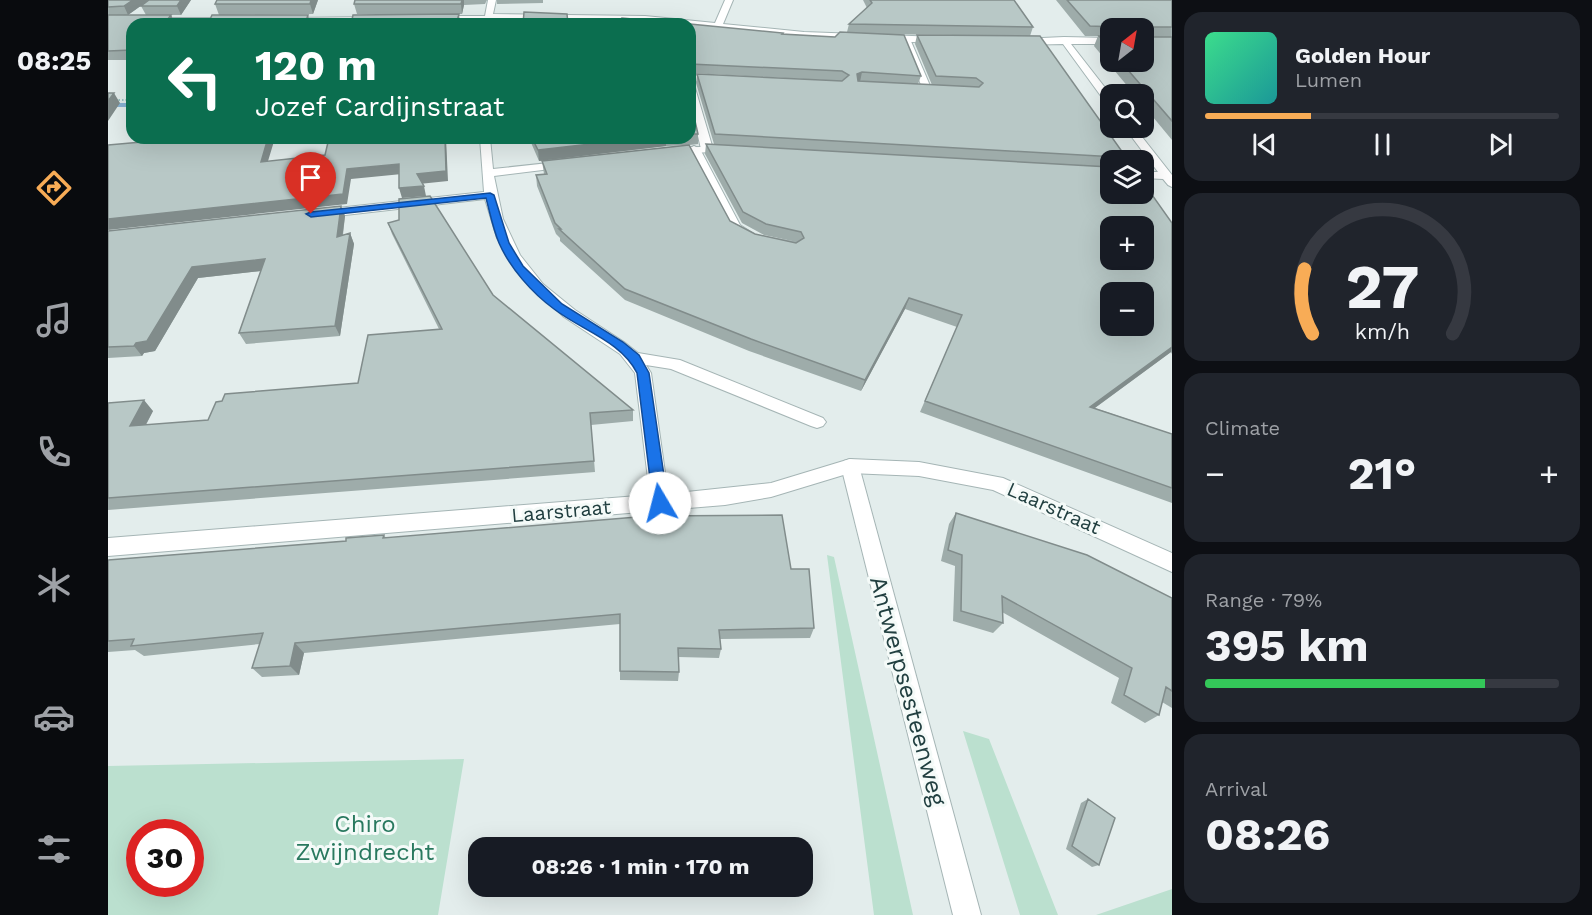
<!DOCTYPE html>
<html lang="en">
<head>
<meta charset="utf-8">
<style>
	body { margin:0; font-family:"Work Sans",sans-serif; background:#20242c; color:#f1f3f6; height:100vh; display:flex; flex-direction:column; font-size:22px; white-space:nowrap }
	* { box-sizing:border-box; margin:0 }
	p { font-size:20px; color:#9ea1a6 }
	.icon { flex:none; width:33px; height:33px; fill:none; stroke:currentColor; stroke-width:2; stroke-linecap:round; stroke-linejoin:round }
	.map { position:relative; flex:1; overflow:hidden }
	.side { display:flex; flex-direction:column; gap:12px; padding:12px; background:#0d0f14; width:420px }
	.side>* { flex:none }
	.hud { position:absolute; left:18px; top:18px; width:570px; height:126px; border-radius:18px; box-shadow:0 6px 24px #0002; background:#0b6e4f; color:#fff; overflow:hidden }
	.needle { width:39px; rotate:31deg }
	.tools { position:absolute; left:992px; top:18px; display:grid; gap:12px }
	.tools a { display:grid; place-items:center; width:54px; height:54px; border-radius:12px; background:#171b24; box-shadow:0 6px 24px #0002; font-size:30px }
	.speed { position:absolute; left:18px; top:819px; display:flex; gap:12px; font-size:30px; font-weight:700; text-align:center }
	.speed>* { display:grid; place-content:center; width:78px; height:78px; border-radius:50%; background:#171b24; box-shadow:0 6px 24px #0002; line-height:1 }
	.speed .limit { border:9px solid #d22; background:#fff; color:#111 }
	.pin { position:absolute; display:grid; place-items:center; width:51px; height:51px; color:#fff; margin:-62px -26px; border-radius:50% 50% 50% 0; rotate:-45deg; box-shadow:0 0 6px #0007 }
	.pin .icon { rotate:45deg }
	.me { position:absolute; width:66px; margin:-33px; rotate:352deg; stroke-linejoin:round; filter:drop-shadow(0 0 4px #0008) }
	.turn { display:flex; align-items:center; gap:21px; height:126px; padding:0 30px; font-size:27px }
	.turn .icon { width:78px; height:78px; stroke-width:2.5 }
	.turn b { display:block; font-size:42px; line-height:51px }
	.big { font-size:45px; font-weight:700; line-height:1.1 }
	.side .widget { flex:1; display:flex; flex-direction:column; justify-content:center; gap:9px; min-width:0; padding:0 21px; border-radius:18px; background:#20242c }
	.side .dial { align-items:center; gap:0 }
	.dial svg { height:156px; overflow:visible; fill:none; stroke:#363941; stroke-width:7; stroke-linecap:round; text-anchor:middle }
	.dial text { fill:#f1f3f6; stroke:none }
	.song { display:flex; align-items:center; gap:18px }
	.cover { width:72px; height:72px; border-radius:9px; background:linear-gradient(135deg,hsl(150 70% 55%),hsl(180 70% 35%)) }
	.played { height:6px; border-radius:3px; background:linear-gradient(90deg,#f8ac56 30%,#363941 30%) }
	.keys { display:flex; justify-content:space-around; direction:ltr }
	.heat { display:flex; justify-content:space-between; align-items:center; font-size:33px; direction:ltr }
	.charge { height:9px; border-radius:4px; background:linear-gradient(90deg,#34c759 79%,#363941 0) }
	.trip { position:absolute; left:360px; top:837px; width:345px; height:60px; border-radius:18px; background:#171b24; box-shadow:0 6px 24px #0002; font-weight:700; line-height:60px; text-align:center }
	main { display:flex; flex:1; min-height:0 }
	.tabs { display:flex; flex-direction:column; width:108px; justify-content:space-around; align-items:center; background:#090b0e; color:#9ea1a6 }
	.tabs .icon { width:42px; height:42px }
	.tabs .active { color:#f8ac56 }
	.tabs b { font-size:27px; color:#f1f3f6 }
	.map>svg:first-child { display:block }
</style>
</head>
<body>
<main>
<nav class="tabs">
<b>08:25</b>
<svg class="icon active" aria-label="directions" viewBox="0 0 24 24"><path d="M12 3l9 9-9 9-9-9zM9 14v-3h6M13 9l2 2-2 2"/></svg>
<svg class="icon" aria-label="music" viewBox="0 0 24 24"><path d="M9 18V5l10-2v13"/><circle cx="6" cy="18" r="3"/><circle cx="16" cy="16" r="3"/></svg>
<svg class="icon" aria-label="phone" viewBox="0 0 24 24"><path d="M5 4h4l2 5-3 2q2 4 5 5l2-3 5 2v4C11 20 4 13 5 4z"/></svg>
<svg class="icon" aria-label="climate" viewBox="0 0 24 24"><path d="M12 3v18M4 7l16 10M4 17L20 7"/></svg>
<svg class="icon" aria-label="car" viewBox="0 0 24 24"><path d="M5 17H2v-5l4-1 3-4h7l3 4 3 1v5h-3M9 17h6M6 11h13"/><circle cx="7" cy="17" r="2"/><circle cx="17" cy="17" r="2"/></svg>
<svg class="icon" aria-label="filters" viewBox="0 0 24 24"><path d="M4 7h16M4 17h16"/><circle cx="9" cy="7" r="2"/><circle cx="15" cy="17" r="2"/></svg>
</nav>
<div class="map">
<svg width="1064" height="915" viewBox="0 0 1064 915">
	<rect width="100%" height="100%" fill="#e3edec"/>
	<path fill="#bbe0cf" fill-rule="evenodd" d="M719,555L726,557L805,915H766Z
		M855,731L881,739L950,915H912Z
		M356,759L330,915H0V766ZM32,832H82V884H32Z
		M1064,889V915H988Z"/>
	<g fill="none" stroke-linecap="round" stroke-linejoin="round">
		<path fill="#88b3d5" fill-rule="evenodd" d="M0,103H24V107H0Z"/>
		<g stroke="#a5b5b5" stroke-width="2">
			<path id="service" d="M795,37L802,39L823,88L840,90V94L816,93Z
				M582,75L613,77L618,80L613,83L585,81L605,149L599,152L593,149L582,102Z
				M586,146L592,149L632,225L649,236L648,239H638L622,230L580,149Z"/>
		</g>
		<g stroke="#a5b5b5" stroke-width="2">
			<path id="minor" d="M380,0H388L385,14L537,16L607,23L617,0H625L615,24L696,32L831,37L835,40L831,43L696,38L537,20L384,18L383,24H375L376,20H329L325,18L329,16H377Z
				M268,17H271V21L179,22L175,20L179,18Z
				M0,18H124L128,20L124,22H0Z
				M956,37L1002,38V44H963L1002,94V104L998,103L955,44L912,45L908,42L912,39Z
				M1017,128H1027L1064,175V187L1060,185L1055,179L1035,178V172H1050Z
				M372,138H382L385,169L459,161L465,164L459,167L386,176L395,219L412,255L435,284L467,310L516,342L530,353L572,360L715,418L718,422L715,426L709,428L703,426L563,369L538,365L543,373L560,494L663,483L742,459L811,462L895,478L1064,553V572L885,490L811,476L742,473L663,497L617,505L0,556V538L542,495L527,373L512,354L456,317L412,275L389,238L377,199L211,218L205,214L211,210L376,192Z
				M623,146L629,149L627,151L561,154L555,151L561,148Z"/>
		</g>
		<g stroke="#a5b5b5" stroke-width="2">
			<path id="tertiary" d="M742,459L748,461L751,466L873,915H845L733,466L736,461Z"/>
		</g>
		<path stroke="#82b3b1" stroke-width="1.5" stroke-dasharray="1.5 2" stroke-linecap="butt" d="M0,100H24"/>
		<use href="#service" fill="#fff" fill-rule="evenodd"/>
		<use href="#minor" fill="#fff" fill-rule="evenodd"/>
		<use href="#tertiary" fill="#fff" fill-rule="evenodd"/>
	</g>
	<path fill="#9eacaa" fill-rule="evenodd" d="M0,0H41L20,15H8H63L67,24H24V60H0Z
		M83,0L73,15H38L33,6Z
		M210,0L205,14L111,15L107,4Z
		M247,0H379L377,4L356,5L354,14H249L246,4Z
		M389,0H435V3L389,4Z
		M755,0H906L925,27L922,36L764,34L813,76L810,84L824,85L807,44L809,35L1020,160H1002V194L1064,223V354L1063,352L987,408L1064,434V503L812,412L849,327L797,309L753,391L641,351L517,300L452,241V238L448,234L429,186L428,175L436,174L434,161L580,145L558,146L431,161L421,138H582V99L590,134V144L581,145L622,221L647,234L689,242L656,235L634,223L597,154L598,144H606L588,83L589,74L733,81L582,73V24L674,34L727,37L739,32L741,24L759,8Z
		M948,0H1064V140L1035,105V94H1026L986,46L990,36H977ZM1002,28H1035V62H1002Z
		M233,206L237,216L235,235L242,233L246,244L232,336L138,344L131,333L153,271L90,278L47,351L36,353L34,356L0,358V231Z
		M280,223L385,295L525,410V421L483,425L487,472L0,510V403L45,411L38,425L100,420L250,383L331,329L284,234Z
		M848,513L1064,598V708L1054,702L1051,715L1037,723L1003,703L1011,678L894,612L895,623L885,633L845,621L847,566L833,561L841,524Z
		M276,535L278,538L683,569L706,628L702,638L612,639L613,649L611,658L570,657L571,672L570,681L512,680V624L196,653L191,675L154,677L144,668L152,644L36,656L27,650L0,652V560L238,541Z
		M980,799L991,865L984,867L958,849L973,803Z"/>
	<path fill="#818c8b" d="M25,0H41L20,15L16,6Z
		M73,0H83L73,15L69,6Z
		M203,0H210L205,14L202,4Z
		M354,0H356V5L354,14L353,4Z
		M351,14L352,24H348Z
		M63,15L67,24H56Z
		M200,15L202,24H197Z
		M754,72L752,82L747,84L749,74Z
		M6,93L12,103L0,121V101Z
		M160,138H167L157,171L153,162Z
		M337,138H338L340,181L311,184L309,174Z
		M535,138H558V146L431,161L430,150Z
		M291,164L294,174L243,179L239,204L0,230V219L239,169Z
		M316,186L318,196L294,198L291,188Z
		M233,206L237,216L233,247L229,237Z
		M242,233L246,244L232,336L227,326Z
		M157,259L162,270L90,278L47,351L36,353L34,356L26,346L84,267Z
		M801,298L797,309L753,391L757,380Z
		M1064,347L1063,352L973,418L982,407Z
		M36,400L45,411L31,437L22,426Z
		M187,643L196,653L191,675L182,666Z"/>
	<path fill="#b8c8c6" stroke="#818c8b" stroke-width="1.5" fill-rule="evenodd" d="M0,0H25L16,6L0,7Z
		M41,0H73L69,6H33Z
		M109,0H203L202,4H107Z
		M247,0H354L353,4H246Z
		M762,0H906L925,27L741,24L764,3Z
		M959,0H1064V27H1040L1038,35L1040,37H1064V121L1013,62H1035V28H1008V27L982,26Z
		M416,12L459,14L460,24H415Z
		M351,14L348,24H243L245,15Z
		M0,15H63L56,24H24V50L0,51Z
		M104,15H200L197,24H100Z
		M514,18L577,24H515Z
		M582,24L675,33L674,34L727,37L732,32L796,35L813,76L754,72L749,74L750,81L871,87L875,83L868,78L828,76L809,35L932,36L1020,160H1010V159L1008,157L607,134L589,74L734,81L741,75L734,71L582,64Z
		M991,36H1002V49Z
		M0,93H6L0,101Z
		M582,99L590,134H582Z
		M47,138H160L153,162L217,155L221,138H337L338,171L309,174L316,186L291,188V164L239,169L235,194L0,219V145L45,141Z
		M424,138H535L430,150Z
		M598,144L1002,167V194H1035V182L1064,223V347L982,407L1064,434V488L817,401L854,315L801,298L757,380L643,339L517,289L451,229H453L447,223L428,175L439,174L434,161L581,145L622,221L647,234L688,243L696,238L693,232L658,224L635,212ZM1002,226H1035V260H1002ZM1002,292H1035V326H1002Z
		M322,196L385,295L525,410L482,413L486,461L0,498V403L36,400L22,426L100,420L108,402L114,401L117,394L250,383L260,335L334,329L280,223L291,220V199Z
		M233,206L229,237L242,233L227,326L131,333L157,259L84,267L39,341L28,343L26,346L0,347V231Z
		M848,513L979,555L1064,598V691L1058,687L1051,715L1016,695L1024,668L894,596L895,623L853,611L854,555L840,550Z
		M674,515L683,569H701L706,628L611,630L613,649L570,648L571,672L512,671V614L187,643L182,666L144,668L155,633L23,646L26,639L0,641V560L238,541V538L276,535L275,538L541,516Z
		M980,799L1007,818L991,865L964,846Z
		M629,845L668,846V848H629Z"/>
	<path fill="#1a73e8" stroke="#114b97" stroke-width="1.5" d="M382,193L386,195L401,243L415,266L454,304L515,342L531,355L541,373L560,503L557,507H547L545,503L529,373C513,341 473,330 446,309C424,293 402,268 391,243C385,229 382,213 378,198L203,217L198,214L203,212Z"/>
	<g text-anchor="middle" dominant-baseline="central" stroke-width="6" stroke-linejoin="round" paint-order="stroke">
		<g font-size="20" fill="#213f40" stroke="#f4faf8">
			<text transform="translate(946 508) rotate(24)">Laarstraat</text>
			<text transform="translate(453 511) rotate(-5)">Laarstraat</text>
		</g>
		<g font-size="24" fill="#213f40" stroke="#f4faf8">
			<text transform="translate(800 691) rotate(75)">Antwerpsesteenweg</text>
		</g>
		<g font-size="24" fill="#29795f" stroke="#f4faf8">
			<text x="257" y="824">Chiro<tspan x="257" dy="28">Zwijndrecht</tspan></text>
		</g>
	</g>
</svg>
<div class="tools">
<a><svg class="needle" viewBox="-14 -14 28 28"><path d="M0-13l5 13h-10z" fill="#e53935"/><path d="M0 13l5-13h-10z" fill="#9ea1a6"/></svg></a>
<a><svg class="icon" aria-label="search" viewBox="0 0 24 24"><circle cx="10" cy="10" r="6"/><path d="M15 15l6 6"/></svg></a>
<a><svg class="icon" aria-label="layers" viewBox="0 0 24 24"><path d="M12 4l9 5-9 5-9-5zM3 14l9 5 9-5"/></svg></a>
<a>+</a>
<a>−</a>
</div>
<div class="speed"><div class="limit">30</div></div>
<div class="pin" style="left:203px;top:214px;background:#d93025"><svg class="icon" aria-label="arrive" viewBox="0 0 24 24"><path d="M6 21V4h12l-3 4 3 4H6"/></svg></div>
<svg class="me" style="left:552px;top:503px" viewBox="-20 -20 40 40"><circle r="19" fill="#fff"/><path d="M0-13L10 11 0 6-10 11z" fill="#1a73e8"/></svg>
<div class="trip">08:26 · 1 min · 170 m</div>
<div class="hud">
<div class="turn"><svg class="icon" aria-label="left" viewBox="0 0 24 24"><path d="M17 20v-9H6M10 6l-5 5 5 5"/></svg><div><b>120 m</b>Jozef Cardijnstraat</div></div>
</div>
</div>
<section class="side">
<div class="widget">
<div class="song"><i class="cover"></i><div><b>Golden Hour</b><p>Lumen</p></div></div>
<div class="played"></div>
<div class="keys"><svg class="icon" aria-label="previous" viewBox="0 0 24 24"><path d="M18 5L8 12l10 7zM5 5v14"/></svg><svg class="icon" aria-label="pause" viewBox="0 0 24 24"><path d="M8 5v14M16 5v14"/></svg><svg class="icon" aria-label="next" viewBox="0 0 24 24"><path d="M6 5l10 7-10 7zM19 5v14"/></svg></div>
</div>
<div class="widget dial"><svg viewBox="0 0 100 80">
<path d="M14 69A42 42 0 1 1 86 69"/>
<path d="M14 69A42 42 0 0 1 10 36" stroke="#f8ac56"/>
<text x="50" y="56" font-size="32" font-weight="700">27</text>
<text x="50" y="72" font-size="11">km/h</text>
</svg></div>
<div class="widget"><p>Climate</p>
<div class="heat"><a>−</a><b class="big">21°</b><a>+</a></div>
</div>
<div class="widget"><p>Range · 79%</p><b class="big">395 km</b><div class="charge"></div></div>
<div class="widget"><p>Arrival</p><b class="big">08:26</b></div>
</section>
</main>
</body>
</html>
